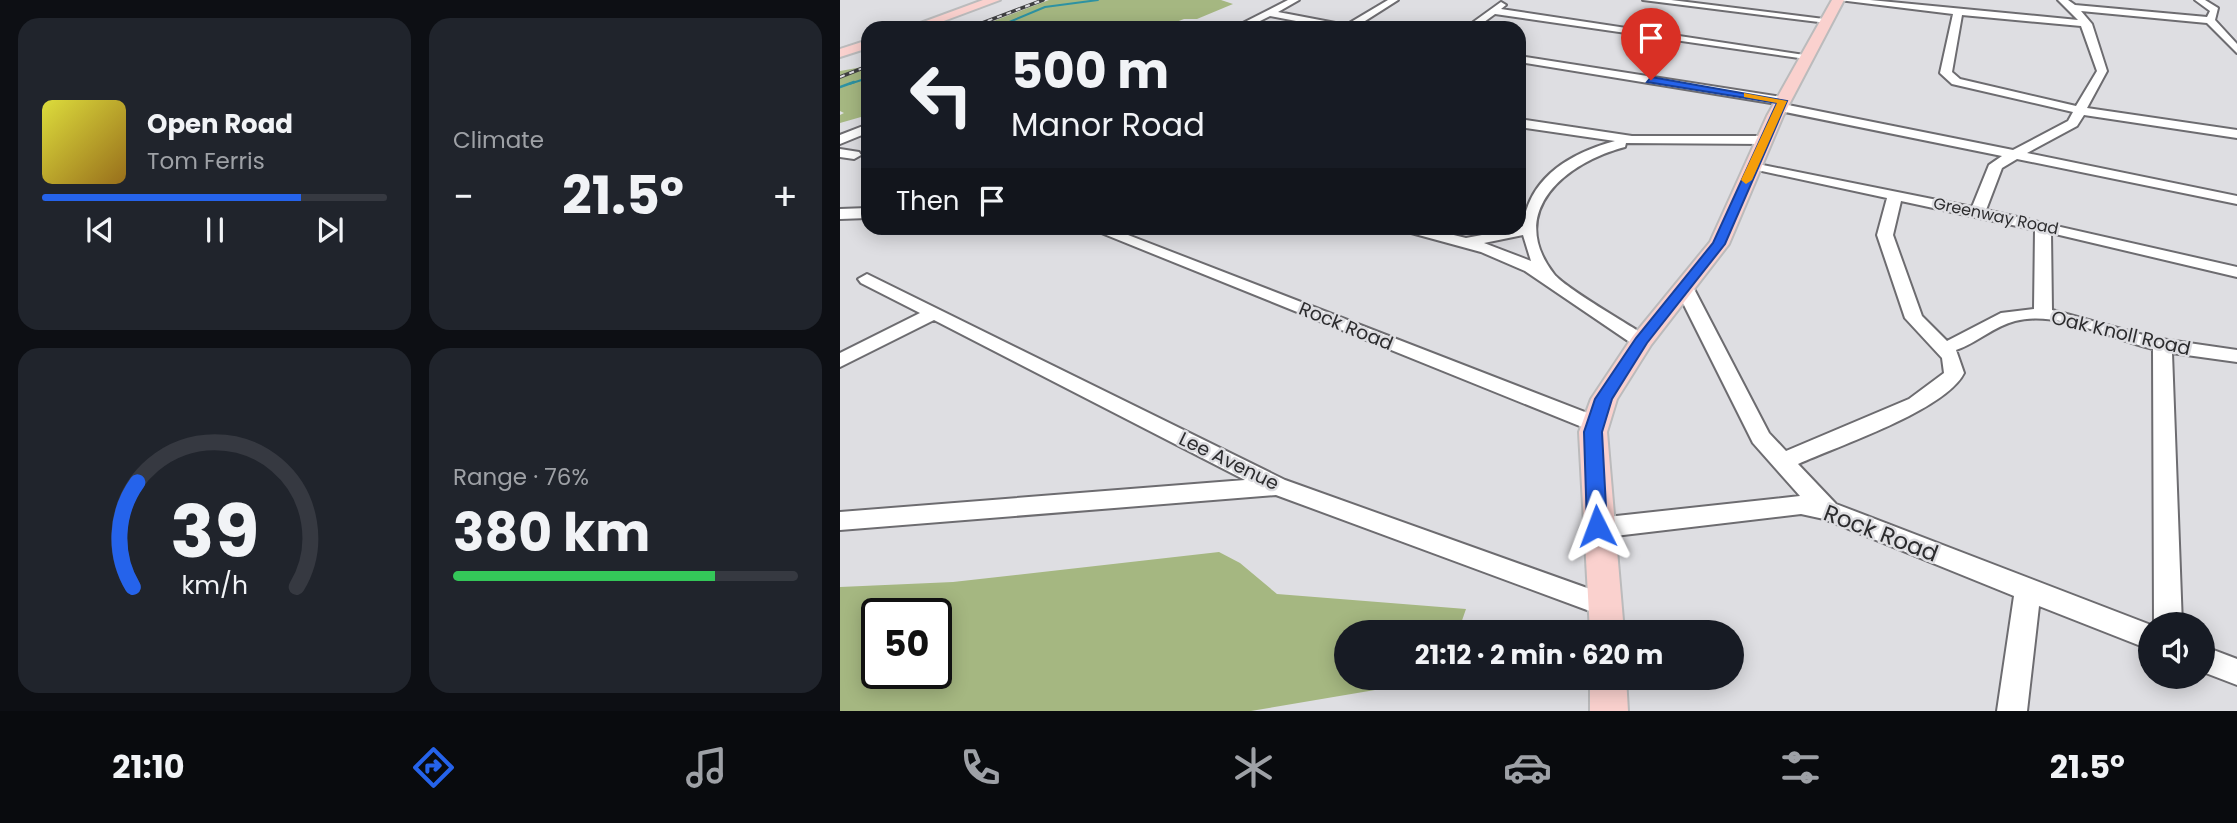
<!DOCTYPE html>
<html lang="en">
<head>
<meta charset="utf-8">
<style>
	body { margin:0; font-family:Poppins,sans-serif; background:#20242c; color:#f1f3f6; height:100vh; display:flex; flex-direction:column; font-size:26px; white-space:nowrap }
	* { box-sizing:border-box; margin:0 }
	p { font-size:23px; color:#9ea1a6 }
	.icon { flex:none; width:38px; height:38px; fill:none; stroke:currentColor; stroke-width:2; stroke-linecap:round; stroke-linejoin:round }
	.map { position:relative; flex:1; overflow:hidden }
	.details { display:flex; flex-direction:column; gap:18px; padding:18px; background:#0d0f14; width:840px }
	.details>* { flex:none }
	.hud { position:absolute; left:21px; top:21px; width:665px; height:214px; border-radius:21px; box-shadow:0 4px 18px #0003; background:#171b24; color:#f1f3f6; overflow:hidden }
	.tools { position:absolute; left:1298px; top:612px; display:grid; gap:14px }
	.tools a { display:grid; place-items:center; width:77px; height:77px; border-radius:50%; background:#171b24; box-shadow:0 4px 18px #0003; font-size:35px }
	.speed { position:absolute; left:21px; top:598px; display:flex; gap:14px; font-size:35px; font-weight:700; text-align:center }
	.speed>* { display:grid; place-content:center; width:91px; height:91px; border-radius:50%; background:#171b24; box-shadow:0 4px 18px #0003; line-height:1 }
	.speed .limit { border:4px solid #111; border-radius:10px; background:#fff; color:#111 }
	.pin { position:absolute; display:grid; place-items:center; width:60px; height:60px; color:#fff; margin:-72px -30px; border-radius:50% 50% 50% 0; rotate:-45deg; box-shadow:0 0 7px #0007 }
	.pin .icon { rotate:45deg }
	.me { position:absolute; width:77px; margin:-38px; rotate:357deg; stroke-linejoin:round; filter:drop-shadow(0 0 5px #0008) }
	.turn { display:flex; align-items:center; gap:24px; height:147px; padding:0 35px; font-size:32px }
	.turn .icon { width:91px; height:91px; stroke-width:2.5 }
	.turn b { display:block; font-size:49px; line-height:60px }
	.then { display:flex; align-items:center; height:66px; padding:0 35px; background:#0003; gap:14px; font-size:26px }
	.big { font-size:52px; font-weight:700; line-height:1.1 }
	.details .card { flex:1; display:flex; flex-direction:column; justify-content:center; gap:10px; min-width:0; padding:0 24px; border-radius:21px; background:#20242c }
	.details .dial { align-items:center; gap:0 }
	.dial svg { height:182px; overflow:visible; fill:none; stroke:#363941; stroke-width:7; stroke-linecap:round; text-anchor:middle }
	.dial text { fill:#f1f3f6; stroke:none }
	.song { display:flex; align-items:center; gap:21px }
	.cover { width:84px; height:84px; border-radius:10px; background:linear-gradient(135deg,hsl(60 70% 55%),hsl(40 70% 35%)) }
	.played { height:7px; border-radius:4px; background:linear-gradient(90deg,#2563eb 75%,#363941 75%) }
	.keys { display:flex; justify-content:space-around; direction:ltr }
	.heat { display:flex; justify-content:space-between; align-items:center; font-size:38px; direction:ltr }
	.charge { height:10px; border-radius:5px; background:linear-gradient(90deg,#34c759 76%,#363941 0) }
	.details .tiles { flex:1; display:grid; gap:18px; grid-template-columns:repeat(2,1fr) }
	.trip { position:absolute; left:494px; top:620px; width:410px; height:70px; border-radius:35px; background:#171b24; box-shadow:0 4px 18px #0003; font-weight:700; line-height:70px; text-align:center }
	.tabs { display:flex; height:112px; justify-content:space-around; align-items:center; background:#090b0e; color:#9ea1a6 }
	.tabs .icon { width:49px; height:49px }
	.tabs .on { color:#2563eb }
	.tabs b { font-size:32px; color:#f1f3f6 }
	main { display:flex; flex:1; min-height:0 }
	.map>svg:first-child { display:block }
</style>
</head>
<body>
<main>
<section class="details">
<div class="tiles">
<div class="card">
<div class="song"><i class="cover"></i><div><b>Open Road</b><p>Tom Ferris</p></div></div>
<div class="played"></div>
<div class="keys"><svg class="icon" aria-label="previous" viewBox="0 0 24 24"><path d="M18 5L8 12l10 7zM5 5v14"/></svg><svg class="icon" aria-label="pause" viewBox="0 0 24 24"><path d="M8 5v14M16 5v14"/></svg><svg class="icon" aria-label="next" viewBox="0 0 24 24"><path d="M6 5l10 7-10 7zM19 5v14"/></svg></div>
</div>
<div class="card"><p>Climate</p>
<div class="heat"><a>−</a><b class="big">21.5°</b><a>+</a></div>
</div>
<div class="card dial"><svg viewBox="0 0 100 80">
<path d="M14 69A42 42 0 1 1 86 69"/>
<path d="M14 69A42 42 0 0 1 16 23" stroke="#2563eb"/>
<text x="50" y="56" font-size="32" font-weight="700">39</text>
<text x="50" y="72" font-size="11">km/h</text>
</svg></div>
<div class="card"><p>Range · 76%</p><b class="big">380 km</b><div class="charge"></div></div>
</div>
</section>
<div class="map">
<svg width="1397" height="711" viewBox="0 0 1397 711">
	<rect width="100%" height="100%" fill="#dedee2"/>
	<path fill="#a5b781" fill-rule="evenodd" d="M209,0H381L393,4L357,19H344L320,28H135Z
		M28,66V115L0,123V115L4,113L0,111V71Z
		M379,552L400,563L437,594L626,609L618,632H506V677L600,679L411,711H0V587L113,582ZM96,614V674H37V614Z"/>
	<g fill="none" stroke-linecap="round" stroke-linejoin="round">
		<path stroke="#2e92a2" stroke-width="2" d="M155,28L205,7L258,0
			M9,84L28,78"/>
		<path stroke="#2e92a2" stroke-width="2.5" d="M0,87L14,82"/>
		<g stroke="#6d6c70" stroke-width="4">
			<path id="minor" d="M448,0H459L438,12L506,25L548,0H558L514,28H493L430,16L406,28H393Z
				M803,0H831L992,20L987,23Z
				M999,0H1030L1238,20L1218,0H1228L1235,5L1367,17L1370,11L1355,0H1365L1378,8L1375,20L1397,44V53L1367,23L1241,11L1252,24L1267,71L1247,108L1397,130V138L1244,115L1237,126L1187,153L1397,196V204L1177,159L1162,168L1146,210L1397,267V277L1211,233L1212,310L1314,338L1397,350V362L1332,353L1342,625H1314L1313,349C1270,339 1219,310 1175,321C1154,326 1137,343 1116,350L1124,373C1106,410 998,446 958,464L996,504L1311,625V650L1199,606L1187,711H1157L1174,596L984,519L961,514L758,538L749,535L746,528L749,521L758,518L960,496L913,443L835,287L838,283H850L853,287L929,433L946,451L1069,399L1104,373L1102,358L1065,318L1037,235L1047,198L908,168V162L1132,207L1149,165L1162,156L935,110L933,107L937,104L679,62V56L942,97L948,101L943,104L1173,150L1228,121L1233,112L1112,84L1100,73L1113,14ZM1122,15L1241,26L1257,71L1236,106L1120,79L1112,72ZM1061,201L1195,230L1194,309L1161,313L1107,341L1082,316L1053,235Z
				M661,2L666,5L661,9L971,56L966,59L655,14L636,28H625Z
				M679,119L792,136H924L930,140L924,144L786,143L785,147C727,162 665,211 714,274C725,288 788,324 808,337L810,341L808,345H794L685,271L641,252L564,231L561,228H585L626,238L679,228L683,226C689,177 731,153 775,141L679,127ZM683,235L691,261L644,243Z
				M23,126L27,127V133L0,144V135Z
				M0,149L19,152L21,155L14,159L0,157Z
				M28,208V218L0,219V209Z
				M249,228H270L763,419L766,424L763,429H747Z
				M27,274L445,480L775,598L779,606L775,614L766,617L436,495L0,530V512L405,480L94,320L0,367V353L80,313L21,283L18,279Z
				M1363,646L1397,659V685L1363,672Z"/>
		</g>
		<g stroke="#bbbbbc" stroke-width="4">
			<path id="major" d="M143,0H160L85,28H67Z
				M992,0H1004L943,116L889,244L811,345L777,399L767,432L784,632H750L739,432L751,399L793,336L870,242L927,116Z
				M28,40V48L0,57V49Z
				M750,677H786L788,711H750Z"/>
		</g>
		<use href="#minor" fill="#fff" fill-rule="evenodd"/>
		<use href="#major" fill="#fad1ce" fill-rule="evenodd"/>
		<g stroke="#3f3f41" stroke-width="3.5">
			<path id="rail" d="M129,28L203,0
				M0,77L28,66"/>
		</g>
		<use href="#rail" stroke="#dedee2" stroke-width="2" stroke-dasharray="5" stroke-linecap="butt"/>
	</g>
	<path fill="#2563eb" stroke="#184099" stroke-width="2" d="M811,77L947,101L885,244L807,343L772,399L762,432L767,526L764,531H750L747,526L744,432L755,399L796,338L873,243L937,103L807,82Z"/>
	<path fill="#f59e0b" d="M904,93L947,101L912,180L906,184L901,180L937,103L904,97Z"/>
	<g text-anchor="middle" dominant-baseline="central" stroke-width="5" stroke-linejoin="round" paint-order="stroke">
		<g font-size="16" fill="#2c2c2e" stroke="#dedee2">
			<text transform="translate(1156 216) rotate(12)">Greenway Road</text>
		</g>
		<g font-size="19" fill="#2c2c2e" stroke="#dedee2">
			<text transform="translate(506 326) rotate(22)">Rock Road</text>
			<text transform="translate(1281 333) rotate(13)">Oak Knoll Road</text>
			<text transform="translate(389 461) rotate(26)">Lee Avenue</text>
		</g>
		<g font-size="23" fill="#2c2c2e" stroke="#dedee2">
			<text transform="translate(1041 533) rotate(21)">Rock Road</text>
		</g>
	</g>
</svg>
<div class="tools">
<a><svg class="icon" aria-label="sound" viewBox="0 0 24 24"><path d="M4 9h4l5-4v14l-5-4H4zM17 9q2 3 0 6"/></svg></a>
</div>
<div class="speed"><div class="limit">50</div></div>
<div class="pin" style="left:811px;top:80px;background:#d93025"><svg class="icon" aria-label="arrive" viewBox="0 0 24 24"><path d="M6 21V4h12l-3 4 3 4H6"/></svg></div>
<svg class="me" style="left:757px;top:526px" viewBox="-20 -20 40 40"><path d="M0-17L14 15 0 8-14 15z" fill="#2563eb" stroke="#fff" stroke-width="4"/></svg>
<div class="trip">21:12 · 2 min · 620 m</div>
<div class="hud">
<div class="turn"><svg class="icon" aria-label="left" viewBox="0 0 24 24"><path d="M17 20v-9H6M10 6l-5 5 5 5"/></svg><div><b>500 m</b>Manor Road</div></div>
<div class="then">Then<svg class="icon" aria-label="arrive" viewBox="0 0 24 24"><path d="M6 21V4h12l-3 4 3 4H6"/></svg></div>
</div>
</div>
</main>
<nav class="tabs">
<b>21:10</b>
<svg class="icon on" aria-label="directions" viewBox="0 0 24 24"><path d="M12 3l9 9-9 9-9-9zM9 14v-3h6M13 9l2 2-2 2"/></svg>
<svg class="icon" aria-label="music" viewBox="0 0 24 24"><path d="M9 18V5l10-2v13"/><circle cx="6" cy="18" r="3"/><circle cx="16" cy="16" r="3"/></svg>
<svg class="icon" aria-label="phone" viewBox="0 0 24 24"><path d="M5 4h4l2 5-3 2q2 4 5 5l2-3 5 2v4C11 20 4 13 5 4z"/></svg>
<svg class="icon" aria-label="climate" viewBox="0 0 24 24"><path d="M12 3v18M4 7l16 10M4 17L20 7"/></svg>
<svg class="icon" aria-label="car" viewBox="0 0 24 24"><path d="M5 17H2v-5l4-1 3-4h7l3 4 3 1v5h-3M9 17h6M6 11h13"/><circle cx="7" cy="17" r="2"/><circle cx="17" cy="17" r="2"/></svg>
<svg class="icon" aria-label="filters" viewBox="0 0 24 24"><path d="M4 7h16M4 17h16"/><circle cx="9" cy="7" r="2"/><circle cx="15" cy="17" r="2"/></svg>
<b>21.5°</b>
</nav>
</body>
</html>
